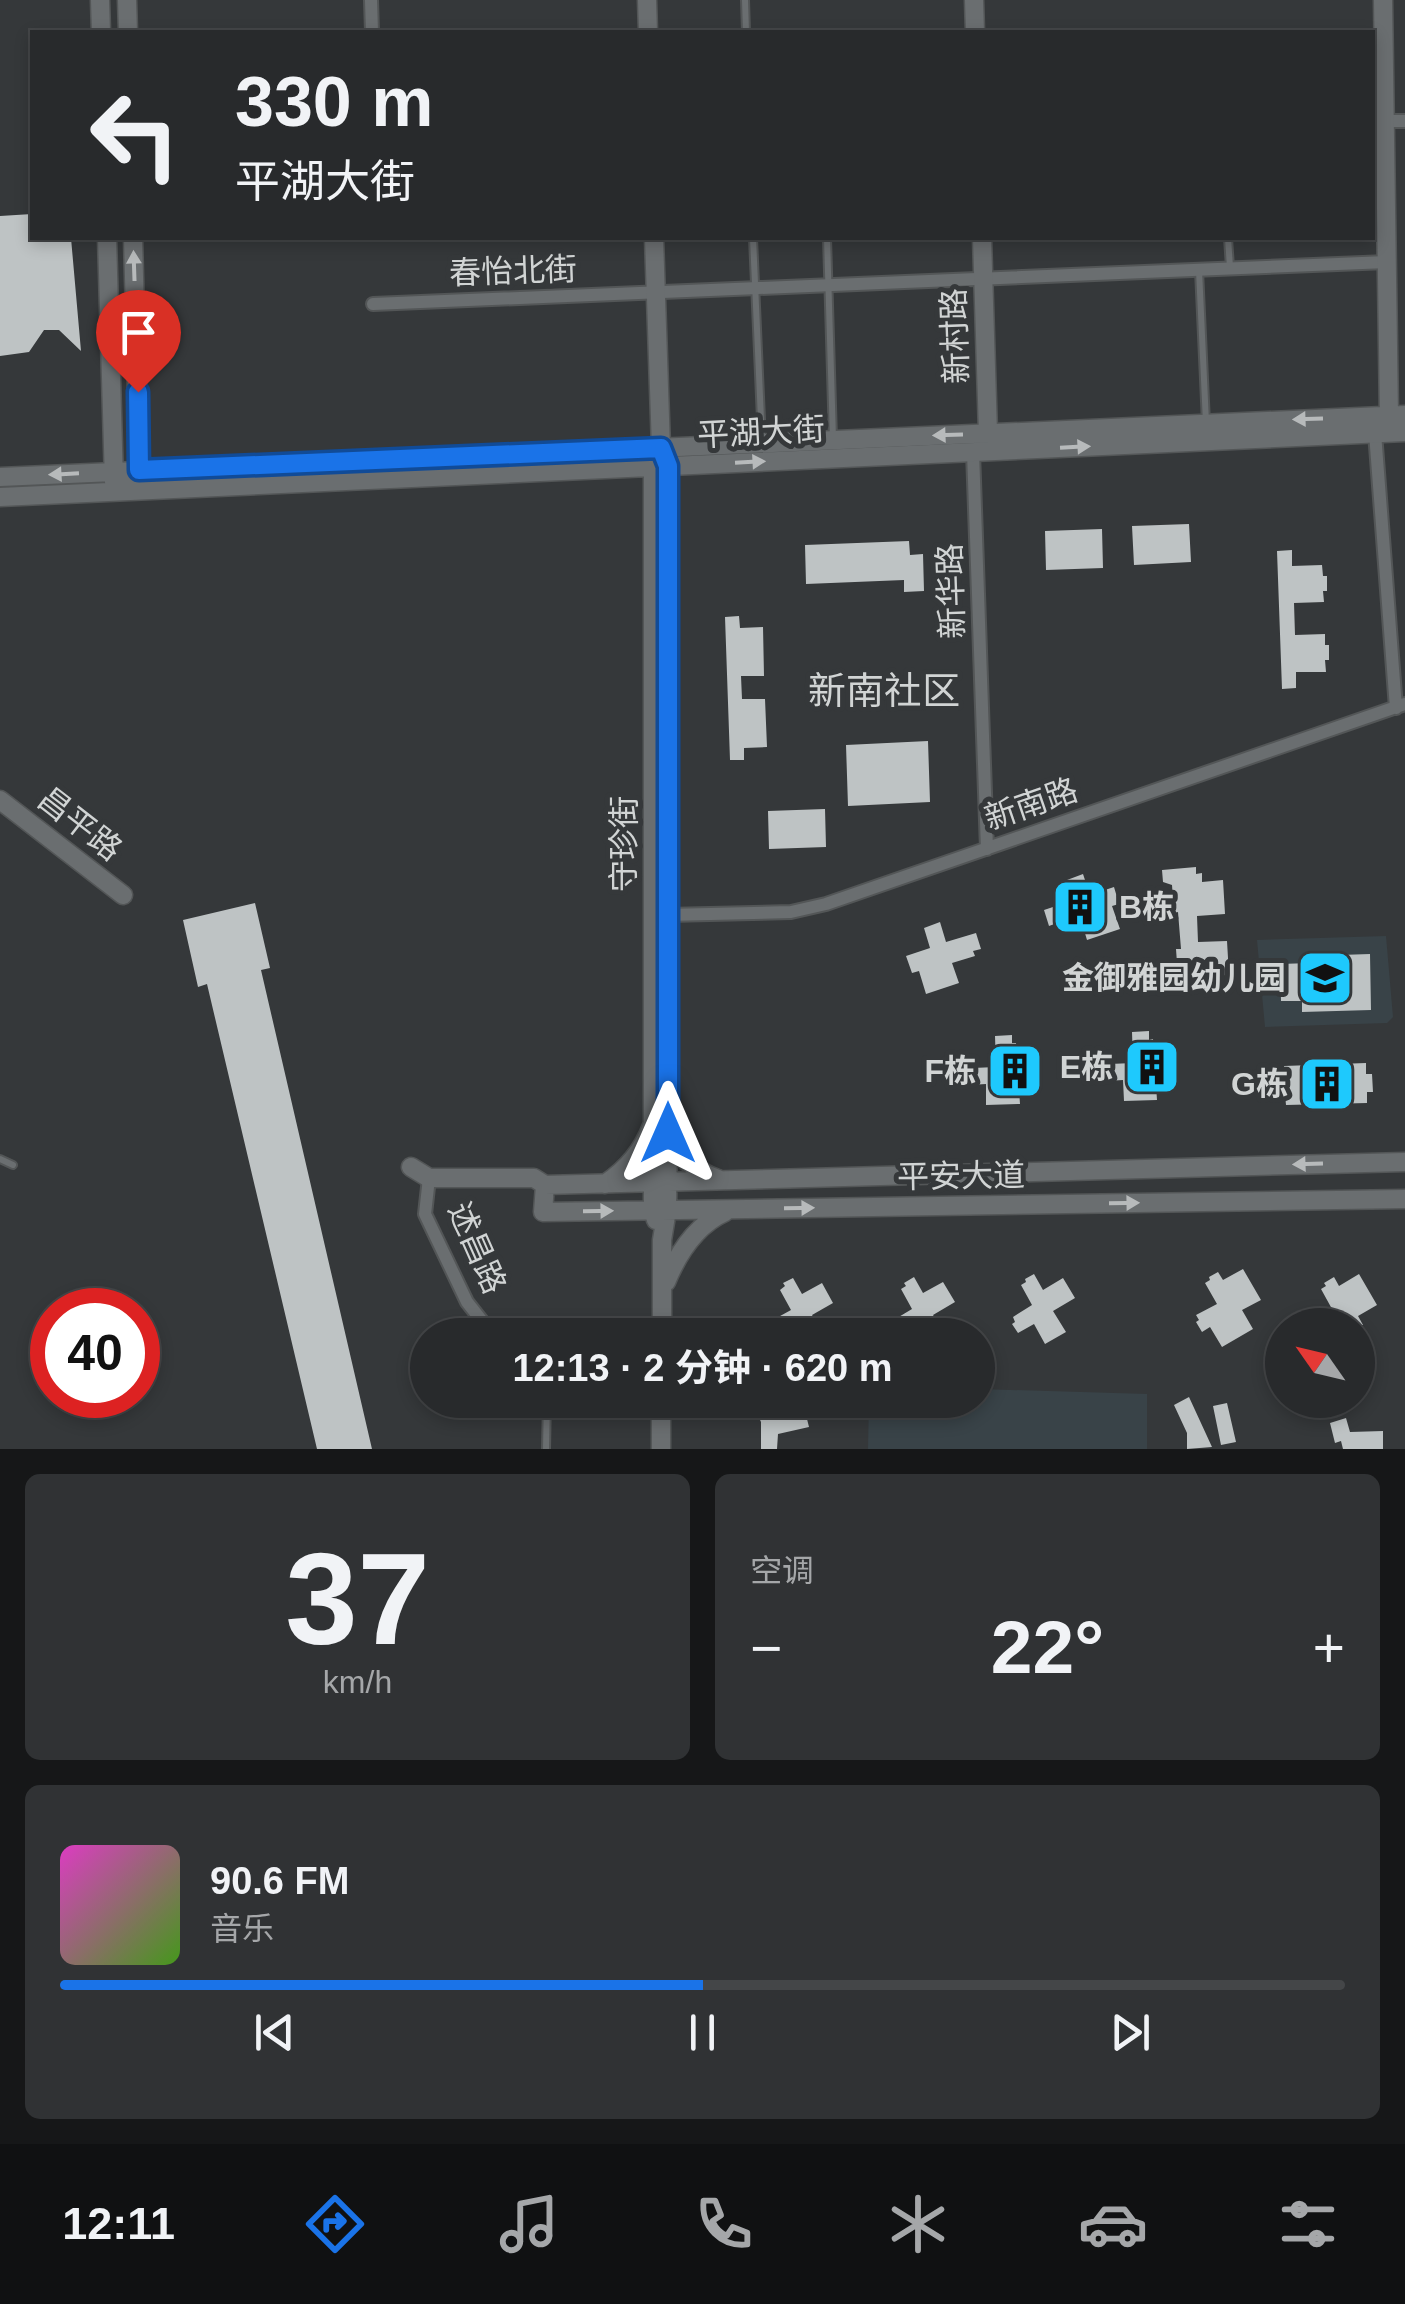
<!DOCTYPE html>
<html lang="zh">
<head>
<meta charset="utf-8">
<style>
	body { margin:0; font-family:Arial,"Noto Sans SC",sans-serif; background:#303234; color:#f1f3f6; height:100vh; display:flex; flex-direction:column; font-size:38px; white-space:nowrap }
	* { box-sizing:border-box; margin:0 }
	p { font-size:32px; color:#a5a7a9 }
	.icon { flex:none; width:55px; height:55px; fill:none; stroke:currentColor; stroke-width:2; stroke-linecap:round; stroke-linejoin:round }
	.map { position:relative; height:1449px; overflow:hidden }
	.side { display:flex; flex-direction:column; gap:25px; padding:25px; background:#161718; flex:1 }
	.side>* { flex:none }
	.hud { position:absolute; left:30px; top:30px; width:1345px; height:210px; border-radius:0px; box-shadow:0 5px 15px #0003,0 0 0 2px #444648; background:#282a2c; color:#f1f3f6; overflow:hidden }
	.needle { width:65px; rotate:304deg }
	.fabs { position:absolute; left:1265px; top:1308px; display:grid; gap:20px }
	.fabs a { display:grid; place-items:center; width:110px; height:110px; border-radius:50%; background:#282a2c; box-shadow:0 5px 15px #0003,0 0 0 2px #444648; font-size:50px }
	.speed { position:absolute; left:30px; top:1288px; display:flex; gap:20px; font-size:50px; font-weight:700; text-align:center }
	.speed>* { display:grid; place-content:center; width:130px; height:130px; border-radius:50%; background:#282a2c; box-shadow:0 5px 15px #0003,0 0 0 2px #444648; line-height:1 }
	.speed .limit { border:15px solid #d22; background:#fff; color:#111 }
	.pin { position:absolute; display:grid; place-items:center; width:85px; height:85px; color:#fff; margin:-102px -42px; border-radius:50% 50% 50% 0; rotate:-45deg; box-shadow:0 0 10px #0007 }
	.pin .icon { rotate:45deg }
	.me { position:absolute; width:110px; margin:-55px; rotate:0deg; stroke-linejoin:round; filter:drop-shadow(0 0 8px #0008) }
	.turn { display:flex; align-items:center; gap:35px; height:210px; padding:0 40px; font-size:45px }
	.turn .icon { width:130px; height:130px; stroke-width:2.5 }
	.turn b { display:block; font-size:70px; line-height:85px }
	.big { font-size:75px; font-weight:700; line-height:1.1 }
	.side .widget { flex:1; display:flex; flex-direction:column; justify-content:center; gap:15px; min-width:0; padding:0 35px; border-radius:15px; background:#303234 }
	.side .dial { align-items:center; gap:0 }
	.dial b { font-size:130px; line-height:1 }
	.song { display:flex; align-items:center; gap:30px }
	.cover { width:120px; height:120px; border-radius:15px; background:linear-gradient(135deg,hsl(310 70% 55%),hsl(100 70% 35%)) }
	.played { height:10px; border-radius:5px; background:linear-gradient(90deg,#1a73e8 50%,#444648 50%) }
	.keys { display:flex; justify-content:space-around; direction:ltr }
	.heat { display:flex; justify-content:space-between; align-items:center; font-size:55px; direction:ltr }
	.side .tiles { flex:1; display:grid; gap:25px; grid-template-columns:1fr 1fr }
	.widget:last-child { grid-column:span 2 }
	.trip { position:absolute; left:410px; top:1318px; width:585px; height:100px; border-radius:50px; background:#282a2c; box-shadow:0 5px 15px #0003,0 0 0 2px #444648; font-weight:700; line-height:100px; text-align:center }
	.menu { display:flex; height:160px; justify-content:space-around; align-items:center; background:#101112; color:#a5a7a9 }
	.menu .icon { width:70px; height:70px }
	.menu .on { color:#1a73e8 }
	.menu b { font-size:45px; color:#f1f3f6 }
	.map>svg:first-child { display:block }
</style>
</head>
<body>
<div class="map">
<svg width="1405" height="1449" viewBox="0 0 1405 1449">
	<rect width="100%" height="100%" fill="#35383a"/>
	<path fill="#394348" d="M1386,936L1393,1017L1387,1023L1265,1027L1257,940Z
		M978,1389L1147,1394V1449H868L869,1400H978Z"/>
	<path fill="#bec3c4" d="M32,214V238H71L81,351L59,330H44L29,352L0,356V216Z
		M1189,524L1191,562L1134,565L1132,526Z
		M1102,529L1103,568L1046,570L1045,531Z
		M909,541L910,555L923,554L924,591L904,592V580L806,584L805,545Z
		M1292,550V566L1322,565L1323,576H1327V591H1323L1324,602L1294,603L1295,635L1325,634V645H1329V660H1325L1326,672H1296V688L1282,689L1277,551Z
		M739,616L740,628L763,627L764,676H741L742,699H765L767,747L744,748V760H730L725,617Z
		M928,741L930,802L848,806L846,745Z
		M825,809L826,847L769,849L768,811Z
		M1196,867V874L1202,873V882L1223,880L1225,914L1197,916L1198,942L1227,941L1229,975L1208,976L1209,985H1204V991L1170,994L1169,981H1174V977H1178L1176,949H1181L1178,912L1174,913L1172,885L1163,882L1162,870Z
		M1083,874L1090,895L1114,887L1119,904L1112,906L1120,929L1087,940L1081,920L1058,927L1057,923L1049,926L1044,910L1074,900L1067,880Z
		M255,903L270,968L261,970L372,1449H317L207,984L198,987L183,920Z
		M940,922L946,942L976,933L981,949L973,951L975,956L952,963L959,983L926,994L919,971L912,973L906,956L930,948L924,928Z
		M1370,954L1371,1010L1302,1012V1001H1281L1280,964L1311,963V982L1341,981L1340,955Z
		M1149,1031V1040L1153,1039L1154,1052L1170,1051L1171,1085H1156L1157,1100L1124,1101L1123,1080L1107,1081L1106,1070H1110V1064L1133,1063L1132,1032Z
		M1012,1035V1043H1016L1017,1056L1033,1055L1034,1088L1019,1089L1020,1104L986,1105V1084L970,1085L969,1074H973V1068L996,1067L995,1036Z
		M1366,1063V1074H1372L1373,1092H1367V1103L1286,1105L1285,1095H1282L1281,1077H1285L1284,1066Z
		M1243,1269L1261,1300L1242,1310L1253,1329L1222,1347L1210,1327L1202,1332L1196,1322L1199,1320L1196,1315L1217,1304L1205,1283L1210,1280L1209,1277L1218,1272L1223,1280Z
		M1034,1274L1043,1290L1063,1278L1075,1298L1053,1311L1066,1332L1045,1344L1034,1324L1018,1333L1012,1324L1015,1322L1013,1317L1032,1305L1021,1285L1026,1282L1025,1279Z
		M1359,1274L1377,1305L1358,1316L1363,1325H1304L1332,1309L1321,1289L1326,1286L1324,1283L1334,1277L1339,1286Z
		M914,1277L923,1293L943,1282L955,1302L933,1315L945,1335H918L914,1328L901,1335H896L892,1328L895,1326L892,1321L912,1309L901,1289L906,1286L904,1283Z
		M793,1278L802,1294L822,1283L833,1303L812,1315L823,1335H796L792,1328L781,1335H758L774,1327L771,1321L791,1310L780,1290L785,1286L783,1283Z
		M1189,1397L1212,1447L1187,1449V1433L1174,1405Z
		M751,1400H769L774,1409L803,1403L809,1427L778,1434L777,1449H761V1422Z
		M1227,1403L1236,1442L1221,1445L1213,1406Z
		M1346,1418L1350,1432L1383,1431V1449H1343L1341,1441L1335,1443L1330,1423Z"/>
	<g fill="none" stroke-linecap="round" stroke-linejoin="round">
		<g stroke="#535657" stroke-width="10">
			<path id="lane" d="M745,0L746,32
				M753,238L762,442
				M827,238L833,439
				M1228,238L1230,267
				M1199,270L1206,423
				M0,1159L13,1165
				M546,1449L547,1400"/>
		</g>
		<g stroke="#535657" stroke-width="16">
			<path id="street" d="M371,0L372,32
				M1372,121H1405
				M373,304L1387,262
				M1375,433L1396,708
				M973,452L987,849
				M667,915L791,912L826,904L1405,704
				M429,1178L425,1214L467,1302L493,1335"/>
		</g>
		<g stroke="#535657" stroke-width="21">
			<path id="secondary" d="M100,0L101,32
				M127,0L128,32
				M647,0L648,32
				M974,0L975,32
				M1383,0L1389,416L1384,423
				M107,238L114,482
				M654,238L661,448L668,466V1133L667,1210L662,1240V1335
				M982,238L988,433
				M0,477L1405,415
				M130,478L139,471L133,238
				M0,497L1405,432
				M0,800L123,895
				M668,1134C675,1156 696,1171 718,1179
				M411,1167L429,1178H534L545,1185L1405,1162
				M605,1184C626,1170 643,1150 652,1126
				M545,1185L543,1212L1405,1199
				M656,1220L653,1210V467L657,457
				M666,1282C678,1253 696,1225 725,1212
				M661,1449V1400"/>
		</g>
		<use href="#lane" stroke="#6a6e70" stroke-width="6"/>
		<use href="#street" stroke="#6a6e70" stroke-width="12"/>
		<use href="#secondary" stroke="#6a6e70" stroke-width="18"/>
	</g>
	<defs><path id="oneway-solid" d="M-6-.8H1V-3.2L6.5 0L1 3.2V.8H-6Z" transform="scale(2.5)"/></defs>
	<g fill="#b7babb">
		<use href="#oneway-solid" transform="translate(134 266) rotate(-92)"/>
		<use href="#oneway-solid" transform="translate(1308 419) rotate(178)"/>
		<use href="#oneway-solid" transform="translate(948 435) rotate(178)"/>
		<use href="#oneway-solid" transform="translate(1075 447) rotate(-3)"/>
		<use href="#oneway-solid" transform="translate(750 462) rotate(-3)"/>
		<use href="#oneway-solid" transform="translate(64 474) rotate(177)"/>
		<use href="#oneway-solid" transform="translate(1308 1164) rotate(178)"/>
		<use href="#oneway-solid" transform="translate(1124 1203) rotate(-1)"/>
		<use href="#oneway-solid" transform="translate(799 1208) rotate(-1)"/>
		<use href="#oneway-solid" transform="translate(598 1211) rotate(-1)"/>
	</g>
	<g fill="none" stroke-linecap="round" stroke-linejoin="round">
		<g stroke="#114b97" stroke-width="25">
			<path id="route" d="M138,392L139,470L661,448L668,466V1133"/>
		</g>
		<use href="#route" stroke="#1a73e8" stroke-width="18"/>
	</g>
	<defs>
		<g id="building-square" transform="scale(2.875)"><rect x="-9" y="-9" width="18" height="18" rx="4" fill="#1ec9fd" stroke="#35383a"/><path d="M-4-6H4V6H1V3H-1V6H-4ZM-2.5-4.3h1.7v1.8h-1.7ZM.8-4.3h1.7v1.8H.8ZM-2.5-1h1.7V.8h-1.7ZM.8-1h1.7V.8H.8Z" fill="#111"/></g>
		<g id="school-square" transform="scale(2.875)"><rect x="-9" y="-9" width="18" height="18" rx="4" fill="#1ec9fd" stroke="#35383a"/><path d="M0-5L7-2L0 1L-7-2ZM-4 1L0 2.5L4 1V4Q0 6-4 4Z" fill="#111"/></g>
	</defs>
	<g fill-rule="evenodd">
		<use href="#building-square" x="1080" y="907"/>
		<use href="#school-square" x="1325" y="978"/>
		<use href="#building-square" x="1152" y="1067"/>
		<use href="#building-square" x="1015" y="1071"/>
		<use href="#building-square" x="1327" y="1084"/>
	</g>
	<g text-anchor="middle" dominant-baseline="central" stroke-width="10" stroke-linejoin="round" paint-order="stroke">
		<g font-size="32" fill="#d1d4d4" stroke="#35383a">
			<text transform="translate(513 271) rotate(-2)">春怡北街</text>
			<text transform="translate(955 336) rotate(-92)">新村路</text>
			<text transform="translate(761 432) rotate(-3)">平湖大街</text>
			<text transform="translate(951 591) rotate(-92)">新华路</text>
			<text transform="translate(1031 804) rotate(-19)">新南路</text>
			<text transform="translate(80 824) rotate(38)">昌平路</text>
			<text transform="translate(624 844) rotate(-90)">守珍街</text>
			<text transform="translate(961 1176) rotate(-1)">平安大道</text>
			<text transform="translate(477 1248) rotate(66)">述昌路</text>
		</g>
		<g font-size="32" font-weight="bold" fill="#d1d4d4" stroke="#35383a" text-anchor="end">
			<text x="1119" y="907" text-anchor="start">B栋</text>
			<text x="1286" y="978">金御雅园幼儿园</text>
			<text x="1113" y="1067">E栋</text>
			<text x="976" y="1071">F栋</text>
			<text x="1288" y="1084">G栋</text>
		</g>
		<g font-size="38" fill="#d1d4d4" stroke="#35383a">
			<text x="884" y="691">新南社区</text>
		</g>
	</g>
</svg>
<div class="fabs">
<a><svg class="needle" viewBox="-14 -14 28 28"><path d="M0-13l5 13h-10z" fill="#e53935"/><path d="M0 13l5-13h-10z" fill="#a5a7a9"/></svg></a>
</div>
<div class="speed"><div class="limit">40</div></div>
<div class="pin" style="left:138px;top:392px;background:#d93025"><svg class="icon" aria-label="arrive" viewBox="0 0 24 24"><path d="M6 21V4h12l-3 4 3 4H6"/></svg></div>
<svg class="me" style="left:668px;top:1133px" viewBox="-20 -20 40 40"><path d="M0-17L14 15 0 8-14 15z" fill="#1a73e8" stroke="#fff" stroke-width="4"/></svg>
<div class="trip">12:13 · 2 分钟 · 620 m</div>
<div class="hud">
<div class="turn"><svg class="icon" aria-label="left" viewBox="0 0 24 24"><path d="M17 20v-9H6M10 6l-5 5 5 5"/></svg><div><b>330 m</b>平湖大街</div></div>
</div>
</div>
<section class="side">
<div class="tiles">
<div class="widget dial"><b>37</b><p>km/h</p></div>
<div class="widget"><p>空调</p>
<div class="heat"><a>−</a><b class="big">22°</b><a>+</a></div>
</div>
<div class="widget">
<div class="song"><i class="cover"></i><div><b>90.6 FM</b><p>音乐</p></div></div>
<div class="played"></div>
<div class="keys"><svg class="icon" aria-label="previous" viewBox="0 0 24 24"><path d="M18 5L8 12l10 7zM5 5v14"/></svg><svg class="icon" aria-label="pause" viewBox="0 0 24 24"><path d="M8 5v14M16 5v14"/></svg><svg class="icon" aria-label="next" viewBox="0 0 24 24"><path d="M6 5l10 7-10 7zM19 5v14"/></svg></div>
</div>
</div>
</section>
<nav class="menu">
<b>12:11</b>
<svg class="icon on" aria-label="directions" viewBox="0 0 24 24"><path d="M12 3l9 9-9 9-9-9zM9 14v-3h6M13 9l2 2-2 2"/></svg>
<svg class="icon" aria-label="music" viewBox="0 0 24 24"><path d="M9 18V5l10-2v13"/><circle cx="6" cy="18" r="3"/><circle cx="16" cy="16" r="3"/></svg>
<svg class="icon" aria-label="phone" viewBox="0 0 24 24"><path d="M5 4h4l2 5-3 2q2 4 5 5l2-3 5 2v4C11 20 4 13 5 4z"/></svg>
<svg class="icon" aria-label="climate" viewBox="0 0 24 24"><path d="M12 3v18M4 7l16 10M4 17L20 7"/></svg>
<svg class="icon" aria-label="car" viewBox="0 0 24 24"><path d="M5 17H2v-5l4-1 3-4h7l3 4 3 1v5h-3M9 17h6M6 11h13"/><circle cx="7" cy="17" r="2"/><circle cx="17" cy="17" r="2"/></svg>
<svg class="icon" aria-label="filters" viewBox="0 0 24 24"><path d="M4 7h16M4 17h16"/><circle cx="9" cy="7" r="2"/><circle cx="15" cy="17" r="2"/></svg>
</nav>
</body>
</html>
